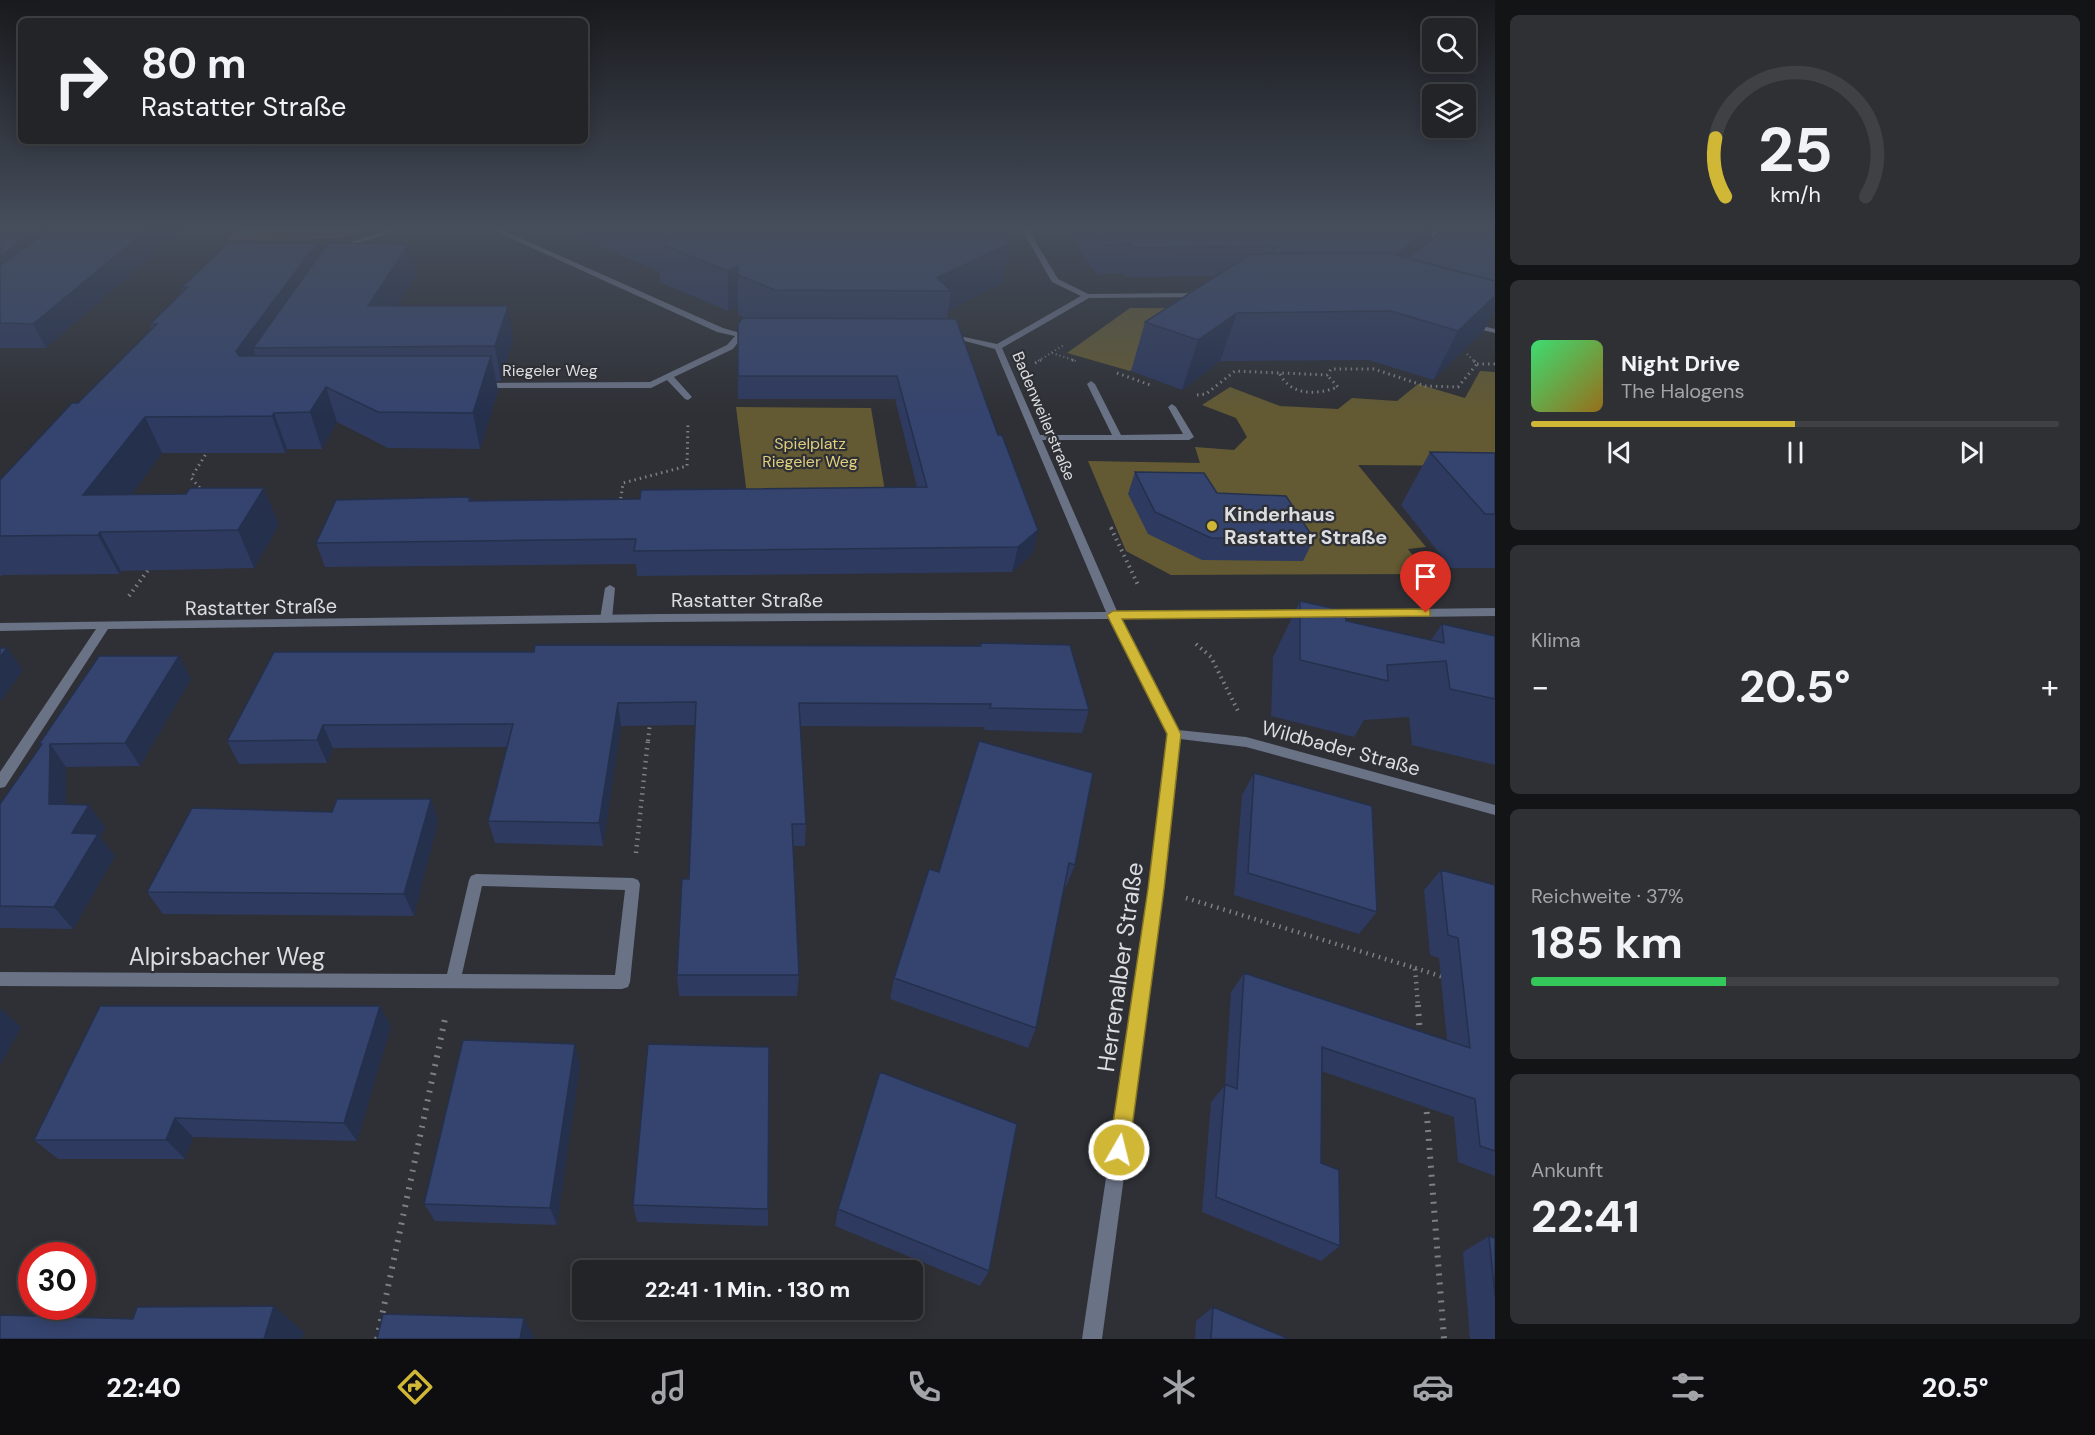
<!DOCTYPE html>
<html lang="de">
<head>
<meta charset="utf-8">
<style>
	body { margin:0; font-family:"DM Sans",sans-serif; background:#2e3034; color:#f1f3f6; height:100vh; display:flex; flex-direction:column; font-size:22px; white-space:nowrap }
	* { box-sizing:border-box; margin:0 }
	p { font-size:20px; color:#a2a4a8 }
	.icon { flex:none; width:33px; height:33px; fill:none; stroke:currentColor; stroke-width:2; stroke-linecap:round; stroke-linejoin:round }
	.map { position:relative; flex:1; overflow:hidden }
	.drawer { display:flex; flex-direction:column; gap:15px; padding:15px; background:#131416; width:600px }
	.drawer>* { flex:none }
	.guide { position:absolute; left:18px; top:18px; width:570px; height:126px; border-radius:9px; box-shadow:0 3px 15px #0003,0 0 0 2px #3f4145; background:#222428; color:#f1f3f6; overflow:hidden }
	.fabs { position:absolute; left:1422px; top:18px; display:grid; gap:12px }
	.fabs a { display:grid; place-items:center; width:54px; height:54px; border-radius:9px; background:#222428; box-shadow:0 3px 15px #0003,0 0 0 2px #3f4145; font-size:30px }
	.speed { position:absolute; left:18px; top:1242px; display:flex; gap:12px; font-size:30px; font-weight:700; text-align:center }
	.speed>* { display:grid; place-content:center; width:78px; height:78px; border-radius:50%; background:#222428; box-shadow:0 3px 15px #0003,0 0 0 2px #3f4145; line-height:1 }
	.speed .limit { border:9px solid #d22; background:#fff; color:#111 }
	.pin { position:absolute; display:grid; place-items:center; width:51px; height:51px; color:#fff; margin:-62px -26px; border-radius:50% 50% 50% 0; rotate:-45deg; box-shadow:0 0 6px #0007 }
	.pin .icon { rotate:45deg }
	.me { position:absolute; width:66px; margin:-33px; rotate:8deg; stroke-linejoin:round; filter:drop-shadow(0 0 4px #0008) }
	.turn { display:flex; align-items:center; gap:21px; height:126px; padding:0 24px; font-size:27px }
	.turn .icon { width:78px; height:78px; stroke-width:2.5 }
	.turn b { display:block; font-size:42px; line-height:51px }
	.big { font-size:45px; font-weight:700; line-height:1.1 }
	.drawer .card { flex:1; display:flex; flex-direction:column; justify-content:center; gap:9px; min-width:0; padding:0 21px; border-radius:9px; background:#2e3034 }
	.drawer .dial { align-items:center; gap:0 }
	.dial svg { height:156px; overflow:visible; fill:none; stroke:#3f4145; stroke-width:7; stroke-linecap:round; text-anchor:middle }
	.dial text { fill:#f1f3f6; stroke:none }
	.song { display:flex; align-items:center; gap:18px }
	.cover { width:72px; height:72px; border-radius:9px; background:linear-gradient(135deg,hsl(140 70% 55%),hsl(40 70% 35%)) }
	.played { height:6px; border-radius:3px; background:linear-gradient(90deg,#d1b736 50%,#3f4145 50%) }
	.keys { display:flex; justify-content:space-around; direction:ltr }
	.heat { display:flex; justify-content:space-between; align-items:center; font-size:33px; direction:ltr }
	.charge { height:9px; border-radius:4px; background:linear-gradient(90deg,#34c759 37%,#3f4145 0) }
	.trip { position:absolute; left:572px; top:1260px; width:351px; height:60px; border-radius:9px; background:#222428; box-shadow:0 3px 15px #0003,0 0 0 2px #3f4145; font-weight:700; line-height:60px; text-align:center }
	.tabs { display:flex; height:96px; justify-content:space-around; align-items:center; background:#0e0e10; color:#a2a4a8 }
	.tabs .icon { width:42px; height:42px }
	.tabs .current { color:#d1b736 }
	.tabs b { font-size:27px; color:#f1f3f6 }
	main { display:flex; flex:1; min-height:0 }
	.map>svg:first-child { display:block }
</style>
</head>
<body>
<main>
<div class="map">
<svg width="1495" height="1339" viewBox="0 0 1495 1339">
	<rect width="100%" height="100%" fill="#2e3035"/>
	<path fill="#635a33" d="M238,226H381L338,239L226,240Z
		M1130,308L1370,309L1179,337L1130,371L1067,353Z
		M1480,371L1495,372V466L1358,465L1426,547L1408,549L1427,574L1171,575L1126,551L1088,461L1200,463L1195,447L1234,450L1247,437L1236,418L1202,405L1230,387L1280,406L1338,409L1352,398L1397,401L1418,384L1465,398Z
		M736,407L871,408L886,497L747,495Z"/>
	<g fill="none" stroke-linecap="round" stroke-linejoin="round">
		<path stroke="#7d7f83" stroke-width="2" stroke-dasharray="1 3" stroke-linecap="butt" d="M1052,353L1076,361
			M1467,354L1474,361
			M1038,361L1064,345"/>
		<path stroke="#7d7f83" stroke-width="3" stroke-dasharray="1.5 4" stroke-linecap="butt" d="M1072,360L1076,361
			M1035,363L1041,360
			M1477,364H1495
			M1117,373L1153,386
			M1280,374C1291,396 1317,395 1338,387L1327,375
			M1197,395L1206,394L1235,371L1327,375L1331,369H1374L1425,386L1458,387L1477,364L1473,360
			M199,492L201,489L191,478L209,449
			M620,504L623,483L687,466L688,422
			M1111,527L1112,529"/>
		<path stroke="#7d7f83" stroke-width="4" stroke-dasharray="1.5 4.5" stroke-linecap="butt" d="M1111,528L1139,587
			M129,596L151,566
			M1196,644L1211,657L1238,711
			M648,741L650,723"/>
		<path stroke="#7d7f83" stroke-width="4.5" stroke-dasharray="1.5 5" stroke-linecap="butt" d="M636,853L648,739
			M1186,898L1415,968L1418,1006
			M1415,968L1446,978"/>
		<path stroke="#7d7f83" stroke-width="6" stroke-dasharray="2 7" stroke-linecap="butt" d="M1418,1005L1420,1036
			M1426,1103L1444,1339
			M377,1339L446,1014"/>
		<path fill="#6a7286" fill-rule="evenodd" d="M1091,381L1095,384L1121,435L1183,434L1168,407L1172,404L1176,407L1194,437L1189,440H1034L1032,438L1037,435H1112L1087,384Z
			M610,585L615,588L612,619L606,623L600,619L605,588Z"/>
		<path fill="#6a7286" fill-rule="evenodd" d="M400,226H411L355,244L347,256L342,255L351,242Z
			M484,226H493L723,328L750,336L746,338L742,337L733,349L674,377L692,397L688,400L685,399L667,380L651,388H479L478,386L482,383L650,382L727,345L735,336L717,332Z
			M1020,226H1026L1058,279L1088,294L1202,293L1206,295L1202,297L1089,298L1002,348L1117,611L1310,610L1316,614L1310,618L1121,619L1178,730L1246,737L1495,805V815L1246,747L1180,739L1163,889L1102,1339H1082L1149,889L1168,734L1109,619L661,622L108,629L5,787L0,788V772L96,629L0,631V623L661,614L1106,612L995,349L946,336L950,334L997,344L1081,296L1052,282Z
			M1440,226H1447L1439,234L1430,254H1426L1433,233Z
			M1466,322L1495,329V333L1466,326Z
			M1495,608V616L1330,618L1324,614L1330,610Z
			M476,874L633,878L638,880L640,884L630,982L628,987L622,989L0,986V972L447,974L469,880L471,876ZM482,886L625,890L615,975L462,974Z"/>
	</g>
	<path fill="#2e3a5f" d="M0,226H186L46,348H0Z
		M551,226H1001L1003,282L948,311L947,319L1038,530L1032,554L1012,572L637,576L636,564L325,567L316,543L470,497L471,501L640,499L917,487L895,399H738V324L744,318L738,315V306L728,311L660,282V272Z
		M1063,226H1437L1430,235L1425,245L1495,226V309L1483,332L1433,380L1369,360L1220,361L1182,390L1131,371L1145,322L1215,276L1126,277L1123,273L1099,274L1092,269Z
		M317,243L320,255L409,244L416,275L397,306L513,339L501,381H496L498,391L480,449L388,448L337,422L322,449H287L285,453H162L132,494L279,525L254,568L121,571L119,574L2,575L0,577V480L152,329L150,324L184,291L182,287Z
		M1430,452L1495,453V568H1451L1401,505Z
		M1135,472L1217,493L1314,539L1303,561L1202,560L1148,534L1128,494Z
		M1300,601L1346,621L1431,640L1442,624L1495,636V765L1412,745L1409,717L1364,720L1354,737L1271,716L1273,657Z
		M980,643L1089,710L1082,733L984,730L985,727L800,726L806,824L805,846H793L799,975L797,996H679L677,975L689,879L695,725L621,726L603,846L495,843L488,821L507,747L333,748L327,763L239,764L227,741L534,652L979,646Z
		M191,679L140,766L66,767V804L106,828L100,837L115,856L73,929L0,928V804L41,746L39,744Z
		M979,741L1075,865L1066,887L1064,886L1036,1028L1028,1048L890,999L894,978L939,872Z
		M1254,773L1377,912L1359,934L1234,895L1242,795Z
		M431,799L438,821L414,916L163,914L147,892L332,812Z
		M1441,870L1495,885V1176L1458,1162L1454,1117L1321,1071V1163L1340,1246L1321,1261L1202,1212L1211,1102L1225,1085L1231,992L1244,973L1447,1041L1439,958L1430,955L1424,890Z
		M391,1026L357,1141L193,1137L185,1159H58L34,1140Z
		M580,1065L557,1225L435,1221L424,1204Z
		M633,1205L768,1209V1226L637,1222Z
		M838,1209L989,1271L980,1286L835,1226Z
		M1489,1236L1495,1238V1339H1470L1463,1252Z
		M1213,1307L1289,1339H1195L1196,1321Z"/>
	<path fill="#25304d" d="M41,226H79L0,290V257Z
		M152,226H186L46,348L33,324Z
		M1430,226H1437L1430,235L1423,250L1404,266L1381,260Z
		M317,243L326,274L253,348L261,369L249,386L236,351Z
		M1010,243L1003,282L948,311L951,291L937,278Z
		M409,244L416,275L377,339L368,306Z
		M738,266V306L728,311V271Z
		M1495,296V309L1483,332L1433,380L1458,331Z
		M508,306L513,339L501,381L495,346Z
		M1237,313L1220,361L1182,390L1198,340Z
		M491,356L498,391L480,449L473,413Z
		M326,387L337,422L322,449L310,412Z
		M274,413L287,449L285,453L272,416Z
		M145,417L162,453L104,532L83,495Z
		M264,488L279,525L254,568L238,530Z
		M1038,530L1032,554L1012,572L1018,547Z
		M100,532L121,571L119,574L98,535Z
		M7,648L23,670L0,702V657Z
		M179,656L191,679L140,766L125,743Z
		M618,703L621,726L603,846L599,823Z
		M323,725L333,748L327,763L317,740Z
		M50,744L66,767V826L49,804Z
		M431,799L438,821L414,916L404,894Z
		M89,805L106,828L100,837L115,856L73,929L54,907L72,833Z
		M380,1006L391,1026L357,1141L344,1123Z
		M0,1008L21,1027L0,1066Z
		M575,1044L580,1065L557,1225L550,1208Z
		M175,1118L193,1137L185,1159L166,1140Z
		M274,1306L304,1332L302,1339H264Z
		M524,1318L535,1339H520Z"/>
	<path fill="#35446e" stroke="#25304d" stroke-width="1.5" d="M0,226H41L0,257Z
		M54,226H152L33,324L0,323V266Z
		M639,226H1001L1010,243L937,278L951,291L775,290L738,275V266L728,271L658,243L671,238Z
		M1089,226H1430L1396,255L1388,253H1268L1279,246L1134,248L1131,244L1106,245L1099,240Z
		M1444,226H1495V281L1407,258L1420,250L1439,233Z
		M229,242L317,243L236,351L239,356H491L473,413L378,412L326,387L310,412L274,413L272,416L145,417L83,495L186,494L190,488H264L238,530L100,532L98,535L0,536V480L72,403H78L157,324H150L188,287H182Z
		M328,243L409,244L368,306H508L495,346L253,348Z
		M1388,253L1495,281V296L1458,331L1391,311L1237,313L1198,340L1145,322L1250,254Z
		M743,318L956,319L998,435H1002L1038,530L1018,547L634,551L636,539L316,543L336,500L470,497L469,501L640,499L641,490L927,487L897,376H738V324Z
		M1430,452L1495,453V514H1485Z
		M1135,472L1204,473L1217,493L1286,496L1314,539L1211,538L1155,512Z
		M1300,601L1345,611L1346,621L1444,643L1442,624L1495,636V699L1450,689L1446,661L1387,665L1388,681L1300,660Z
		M980,643L1070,645L1089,710L990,708L991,704L799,703L806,824H792L799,975H677L682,879H689L696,702L618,703L599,823L488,821L513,724L323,725L317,740L227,741L274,652H534L535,645L981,646Z
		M0,648H7L0,657Z
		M99,656H179L125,743L50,744L49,804L89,805L72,833L98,834L54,907L0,906V804L42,744H39Z
		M979,741L1093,773L1075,865L1069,863L1036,1028L894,978L929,869L939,872Z
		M1254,773L1372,806L1377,912L1248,873Z
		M337,799H431L404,894L147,892L192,808L332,812Z
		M1441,870L1495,885V1151L1480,1146L1475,1099L1322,1047L1321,1163L1339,1170L1340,1246L1216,1197L1225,1084L1237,1089L1244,973L1470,1048L1458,938L1448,935Z
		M100,1006H380L344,1123L175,1118L166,1140H34Z
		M463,1040L575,1044L550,1208L424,1204Z
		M648,1044L769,1047L768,1209L633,1205Z
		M880,1072L1017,1124L989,1271L838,1209Z
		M1489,1236L1495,1238V1296Z
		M274,1306L264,1339H0V1315L133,1319L137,1307Z
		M1213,1307L1289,1339H1211Z
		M383,1314L524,1318L520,1339H377Z"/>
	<linearGradient id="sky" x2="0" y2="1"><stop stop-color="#191a1d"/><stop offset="0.55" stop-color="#464e5c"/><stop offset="1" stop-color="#464e5c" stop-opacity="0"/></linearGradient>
	<rect width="1495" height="414" fill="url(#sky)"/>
	<path fill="#d1b736" stroke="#887723" stroke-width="1.5" d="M1426,609L1430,610V616L1122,619L1181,734L1164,889L1129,1150L1126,1157L1119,1160L1112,1157L1109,1150L1148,889L1167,734L1107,615L1113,611Z"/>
	<circle fill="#d1b736" stroke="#2e3035" stroke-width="2" cx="1212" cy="526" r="6"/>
	<g text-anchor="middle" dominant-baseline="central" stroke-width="4.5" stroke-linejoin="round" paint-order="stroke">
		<g font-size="16" fill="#dbdde0" stroke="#2e3035">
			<text x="550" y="370">Riegeler Weg</text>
			<text transform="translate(1044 416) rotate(67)">Badenweilerstraße</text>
		</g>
		<g font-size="16" fill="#e0ce7d" stroke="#2e3035">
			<text x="810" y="443">Spielplatz<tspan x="810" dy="18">Riegeler Weg</tspan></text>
		</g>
		<g font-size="20" font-weight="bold" fill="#dbdde0" stroke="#2e3035" text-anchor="start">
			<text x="1224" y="514">Kinderhaus<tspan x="1224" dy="23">Rastatter Straße</tspan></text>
		</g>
		<g font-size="20" fill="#dbdde0" stroke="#2e3035">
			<text x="747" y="600">Rastatter Straße</text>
			<text transform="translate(261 607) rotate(-1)">Rastatter Straße</text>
			<text transform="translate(1341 748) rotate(15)">Wildbader Straße</text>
		</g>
		<g font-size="24" fill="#dbdde0" stroke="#2e3035">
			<text x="227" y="956">Alpirsbacher Weg</text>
			<text transform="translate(1120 967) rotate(-82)">Herrenalber Straße</text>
		</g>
	</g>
</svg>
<div class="fabs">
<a><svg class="icon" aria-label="search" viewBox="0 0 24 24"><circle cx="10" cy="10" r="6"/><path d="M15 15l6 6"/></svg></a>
<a><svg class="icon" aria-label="layers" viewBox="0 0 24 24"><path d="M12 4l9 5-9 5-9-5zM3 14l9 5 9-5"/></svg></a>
</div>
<div class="speed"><div class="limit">30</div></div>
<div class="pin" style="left:1426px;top:613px;background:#d93025"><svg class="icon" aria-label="arrive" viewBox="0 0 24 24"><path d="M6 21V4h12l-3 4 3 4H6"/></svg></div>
<svg class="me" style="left:1119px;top:1150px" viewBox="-20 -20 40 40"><circle r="17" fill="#d1b736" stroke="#fff" stroke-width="3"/><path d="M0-11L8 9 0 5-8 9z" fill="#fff"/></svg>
<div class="trip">22:41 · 1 Min. · 130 m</div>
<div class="guide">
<div class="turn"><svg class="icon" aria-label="right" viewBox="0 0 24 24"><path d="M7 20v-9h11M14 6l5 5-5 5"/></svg><div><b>80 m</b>Rastatter Straße</div></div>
</div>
</div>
<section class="drawer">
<div class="card dial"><svg viewBox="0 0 100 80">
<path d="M14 69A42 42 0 1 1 86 69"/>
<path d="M14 69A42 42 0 0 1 9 39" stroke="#d1b736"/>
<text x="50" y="56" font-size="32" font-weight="700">25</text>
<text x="50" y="72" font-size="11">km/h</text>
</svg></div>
<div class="card">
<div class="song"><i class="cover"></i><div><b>Night Drive</b><p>The Halogens</p></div></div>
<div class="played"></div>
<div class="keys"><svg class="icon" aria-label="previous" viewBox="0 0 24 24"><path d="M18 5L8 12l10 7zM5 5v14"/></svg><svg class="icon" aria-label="pause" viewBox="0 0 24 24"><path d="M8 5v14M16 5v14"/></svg><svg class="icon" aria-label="next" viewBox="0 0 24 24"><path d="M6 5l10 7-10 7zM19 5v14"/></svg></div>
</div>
<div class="card"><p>Klima</p>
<div class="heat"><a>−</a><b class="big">20.5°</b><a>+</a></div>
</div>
<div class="card"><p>Reichweite · 37%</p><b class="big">185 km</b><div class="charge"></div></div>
<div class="card"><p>Ankunft</p><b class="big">22:41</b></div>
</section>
</main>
<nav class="tabs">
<b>22:40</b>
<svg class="icon current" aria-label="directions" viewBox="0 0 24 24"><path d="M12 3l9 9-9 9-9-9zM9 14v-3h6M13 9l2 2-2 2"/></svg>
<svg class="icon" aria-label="music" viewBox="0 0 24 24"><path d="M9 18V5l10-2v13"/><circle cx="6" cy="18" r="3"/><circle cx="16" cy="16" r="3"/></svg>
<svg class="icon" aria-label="phone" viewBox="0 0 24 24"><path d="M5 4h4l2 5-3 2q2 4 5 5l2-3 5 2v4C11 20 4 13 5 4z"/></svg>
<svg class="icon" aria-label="climate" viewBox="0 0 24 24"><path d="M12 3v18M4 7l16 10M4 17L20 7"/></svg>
<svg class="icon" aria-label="car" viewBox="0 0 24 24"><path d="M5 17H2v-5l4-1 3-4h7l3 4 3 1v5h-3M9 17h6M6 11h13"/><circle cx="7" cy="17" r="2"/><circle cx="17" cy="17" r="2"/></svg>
<svg class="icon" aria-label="filters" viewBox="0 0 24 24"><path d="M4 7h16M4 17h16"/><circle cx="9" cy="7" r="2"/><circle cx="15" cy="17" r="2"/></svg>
<b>20.5°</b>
</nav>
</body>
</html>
